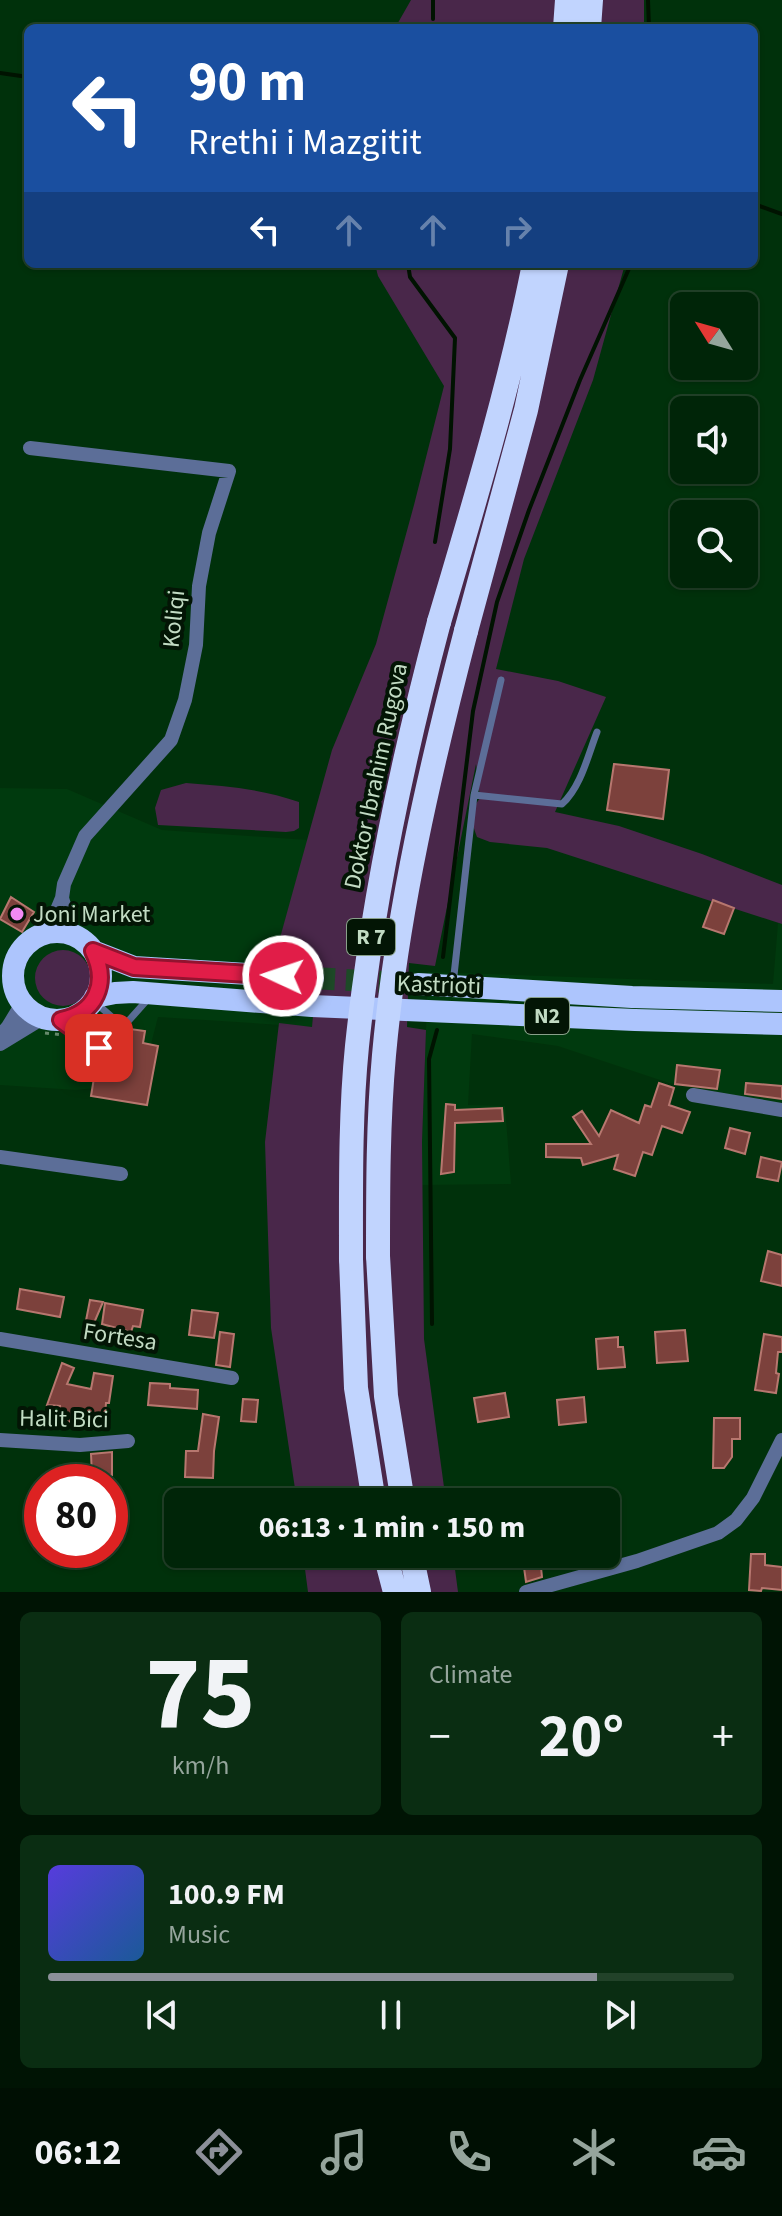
<!DOCTYPE html>
<html lang="en">
<head>
<meta charset="utf-8">
<style>
	body { margin:0; font-family:"Source Sans 3",sans-serif; background:#0a2d12; color:#f1f3f6; height:100vh; display:flex; flex-direction:column; font-size:30px; white-space:nowrap }
	* { box-sizing:border-box; margin:0 }
	p { font-size:26px; color:#95a59c }
	.icon { flex:none; width:44px; height:44px; fill:none; stroke:currentColor; stroke-width:2; stroke-linecap:round; stroke-linejoin:round }
	.map { position:relative; height:1592px; overflow:hidden }
	.drawer { display:flex; flex-direction:column; gap:20px; padding:20px; background:#001404; flex:1 }
	.drawer>* { flex:none }
	.top-card { position:absolute; left:24px; top:24px; width:734px; height:244px; border-radius:12px; box-shadow:0 2px 6px #0004,0 0 0 2px #224229; background:#1a4fa0; color:#fff; overflow:hidden }
	.needle { width:52px; rotate:307deg }
	.fabs { position:absolute; left:670px; top:292px; display:grid; gap:16px }
	.fabs a { display:grid; place-items:center; width:88px; height:88px; border-radius:12px; background:#002508; box-shadow:0 2px 6px #0004,0 0 0 2px #224229; font-size:40px }
	.speed { position:absolute; left:24px; top:1464px; display:flex; gap:16px; font-size:40px; font-weight:700; text-align:center }
	.speed>* { display:grid; place-content:center; width:104px; height:104px; border-radius:50%; background:#002508; box-shadow:0 2px 6px #0004,0 0 0 2px #224229; line-height:1 }
	.speed .limit { border:12px solid #d22; background:#fff; color:#111 }
	.pin { position:absolute; display:grid; place-items:center; width:68px; height:68px; color:#fff; margin:-34px; border-radius:16px; box-shadow:0 4px 12px #0006 }
	.me { position:absolute; width:88px; margin:-44px; rotate:273deg; stroke-linejoin:round; filter:drop-shadow(0 0 6px #0008) }
	.turn { display:flex; align-items:center; gap:28px; height:168px; padding:0 32px; font-size:36px }
	.turn .icon { width:104px; height:104px; stroke-width:2.5 }
	.turn b { display:block; font-size:56px; line-height:68px }
	.lanes { display:flex; align-items:center; height:76px; padding:0 32px; background:#0003; justify-content:center; gap:40px; direction:ltr }
	.lanes .off { opacity:.35 }
	.big { font-size:60px; font-weight:700; line-height:1.1 }
	.drawer .widget { flex:1; display:flex; flex-direction:column; justify-content:center; gap:12px; min-width:0; padding:0 28px; border-radius:12px; background:#0a2d12 }
	.drawer .dial { align-items:center; gap:0 }
	.dial b { font-size:104px; line-height:1 }
	.song { display:flex; align-items:center; gap:24px }
	.cover { width:96px; height:96px; border-radius:12px; background:linear-gradient(135deg,hsl(250 70% 55%),hsl(210 70% 35%)) }
	.played { height:8px; border-radius:4px; background:linear-gradient(90deg,#8c9099 80%,#224229 80%) }
	.keys { display:flex; justify-content:space-around; direction:ltr }
	.heat { display:flex; justify-content:space-between; align-items:center; font-size:44px; direction:ltr }
	.drawer .tiles { flex:1; display:grid; gap:20px; grid-template-columns:1fr 1fr }
	.widget:last-child { grid-column:span 2 }
	.trip { position:absolute; left:164px; top:1488px; width:456px; height:80px; border-radius:12px; background:#002508; box-shadow:0 2px 6px #0004,0 0 0 2px #224229; font-weight:700; line-height:80px; text-align:center }
	.tab-bar { display:flex; height:128px; justify-content:space-around; align-items:center; background:#000f03; color:#95a59c }
	.tab-bar .icon { width:56px; height:56px }
	.tab-bar .selected { color:#8c9099 }
	.tab-bar b { font-size:36px; color:#f1f3f6 }
	.map>svg:first-child { display:block }
</style>
</head>
<body>
<div class="map">
<svg width="782" height="1592" viewBox="0 0 782 1592">
	<rect width="100%" height="100%" fill="#00310b"/>
	<path fill="#003a0e" d="M0,788L67,789L162,830L308,840L275,956L318,958L312,1027L158,1017L141,1083L76,1090L0,1085Z
		M778,923L782,924V1104L669,1083L558,1046L472,1034L468,1105L505,1106L511,1184L422,1185V1142L428,972L773,984Z"/>
	<path fill="#49274a" d="M411,0H644V28H395Z
		M375,264H625L593,380L524,559L496,669L558,681L606,697L555,812L619,826L702,854L782,885V924L547,848L490,842L477,837C471,821 469,812 480,798L476,764L435,966L409,963L407,1027L426,1030L422,1142L424,1339L446,1502H297L271,1328L265,1142L279,1023L312,1027L318,958L275,956L332,750L376,644L414,505L444,386L378,276Z
		M186,783C226,786 262,789 299,802V828L294,831L286,832L158,825L155,808L161,790Z
		M35 978a28 28 0 1 1 56 0a28 28 0 1 1-56 0Z
		M303,1554H453L458,1592H308Z"/>
	<g fill="none" stroke-linecap="round" stroke-linejoin="round">
		<path stroke="#001301" stroke-width="4" d="M433,0V19
			M648,0L649,28
			M0,73L28,77
			M754,204L782,214
			M408,264L410,277L455,338L450,449L435,542
			M443,957L473,711L497,602L529,510L580,380L631,264
			M432,1324L429,1059L437,1030"/>
	</g>
	<path fill="#7c413c" stroke="#b7776f" stroke-width="2" d="M614,764L669,770L663,819L607,810Z
		M11,897L34,912L22,932L0,919Z
		M713,900L734,908L724,934L703,927Z
		M105,1024L111,1025L122,1033L130,1029L145,1031L143,1043L158,1046L147,1105L91,1096L98,1054H102L105,1049V1045L101,1041Z
		M677,1065L720,1070L717,1089L675,1084Z
		M659,1083L674,1088L669,1105L690,1112L682,1133L662,1126L652,1155L643,1152L635,1176L614,1169L618,1155L583,1165L581,1158L546,1157V1144H591L573,1117L582,1111L599,1136L611,1110L639,1123L645,1105L651,1107Z
		M746,1083L782,1086V1099L745,1094Z
		M446,1104L455,1105V1110L502,1108L503,1121L455,1123L454,1172L441,1174Z
		M730,1128L750,1133L745,1154L725,1148Z
		M761,1157L782,1162L778,1181L757,1177Z
		M768,1251L782,1255V1286L761,1281Z
		M20,1289L64,1297L60,1317L17,1309Z
		M90,1300L103,1302L88,1337L83,1336Z
		M105,1303L143,1310L140,1327L133,1326L131,1332L102,1324Z
		M192,1310L218,1313L214,1338L189,1335Z
		M685,1330L688,1361L657,1363L655,1332Z
		M220,1332L234,1334L230,1367L216,1365Z
		M764,1334L782,1337V1352H778L776,1373L779,1374L776,1393L755,1390Z
		M618,1337V1347H623L625,1367L598,1369L596,1339Z
		M62,1363L74,1368L67,1384L91,1389L94,1373L113,1376L109,1403H106L105,1416L77,1414L76,1422L59,1421L60,1406L47,1405Z
		M150,1383L170,1384V1388L198,1390L197,1409L148,1405Z
		M505,1393L509,1417L478,1422L474,1398Z
		M584,1397L586,1422L559,1425L557,1400Z
		M243,1399L258,1400L256,1422L241,1421Z
		M203,1414L219,1417L214,1451L213,1478L185,1477L186,1451H198Z
		M714,1418H740V1439H732V1457L724,1468H713Z
		M112,1452V1475L92,1476L91,1454Z
		M751,1554H765V1565L782,1567V1590L762,1588L761,1591L749,1590Z
		M540,1558L542,1577L526,1582L523,1560Z"/>
	<g fill="none" stroke-linecap="round" stroke-linejoin="round">
		<path stroke="#1d4a27" stroke-width="22" stroke-dasharray="22 11" stroke-linecap="butt" d="M313,978L418,984"/>
		<path stroke="#668b6c" stroke-width="3" stroke-dasharray="4 6" stroke-linecap="butt" d="M45,1033L65,1035"/>
		<path stroke="#5c6e98" stroke-width="7" d="M474,795L562,804C581,787 588,755 597,732
			M453,984L474,795L501,680
			M95,1002L123,1027L148,999
			M61,1020L99,1048"/>
		<path stroke="#5c6e98" stroke-width="14" d="M30,448L229,471L209,533L199,586L196,645L185,700L171,740L85,836L64,884L62,898L47,934
			M62,898L73,935
			M693,1095L782,1110
			M0,1157L121,1174
			M0,1339L232,1378
			M0,1440L80,1445L128,1441
			M526,1592L637,1561L718,1533L736,1520L753,1498L782,1440"/>
		<path stroke="#5c6e98" stroke-width="16" d="M0,1038L9,1027L23,1004
			M0,1043L41,1018"/>
		<path stroke="#adc5fd" stroke-width="22" d="M13 976a44 44 0 1 1 88 0a44 44 0 1 1-88 0Z
			M93,951L134,967L313,978
			M418,984L632,997L782,1001
			M95,997L115,993L133,992L312,1006L635,1020L782,1024"/>
		<path stroke="#c1d4fe" stroke-width="24" d="M565,28L567,0
			M589,28L591,0
			M439,622C474,504 510,385 534,264
			M466,631L526,410L557,264
			M378,1256L386,1396L403,1502
			M351,1259L356,1388L374,1502
			M385,1554L395,1592
			M411,1554L419,1592"/>
		<path stroke="#c1d4fe" stroke-width="24" d="M378,1256C378,1189 378,1122 384,1055C397,911 430,770 466,631
			M351,1259C351,1188 350,1116 357,1046C372,903 402,761 439,622"/>
	</g>
	<g fill="none" stroke-linecap="round" stroke-linejoin="round">
		<g stroke="#92132f" stroke-width="20">
			<path id="route" d="M99,1048L61,1020C96,1013 109,983 93,951L134,967L283,976"/>
		</g>
		<use href="#route" stroke="#e11d48" stroke-width="14"/>
	</g>
	<circle fill="#f28af3" stroke="#031505" stroke-width="3" cx="17" cy="914" r="8"/>
	<g text-anchor="middle" dominant-baseline="central" stroke-width="8" stroke-linejoin="round" paint-order="stroke">
		<g fill="#031505" stroke="#89a08a" stroke-width="2">
			<rect x="347" y="919" width="48" height="36" rx="6"/>
			<rect x="525" y="998" width="44" height="36" rx="6"/>
		</g>
		<g font-size="22" font-weight="bold" fill="#c2dbc3">
			<text x="371" y="937">R 7</text>
			<text x="547" y="1016">N2</text>
		</g>
		<g font-size="24" fill="#c2dbc3" stroke="#031505">
			<text transform="translate(174 619) rotate(-84)">Koliqi</text>
			<text transform="translate(376 776) rotate(-78)">Doktor Ibrahim Rugova</text>
			<text transform="translate(439 985) rotate(2)">Kastrioti</text>
			<text transform="translate(120 1337) rotate(9)">Fortesa</text>
			<text transform="translate(64 1419) rotate(1)">Halit Bici</text>
		</g>
		<g font-size="24" fill="#c2dbc3" stroke="#031505" text-anchor="start">
			<text x="33" y="914">Joni Market</text>
		</g>
	</g>
</svg>
<div class="fabs">
<a><svg class="needle" viewBox="-14 -14 28 28"><path d="M0-13l5 13h-10z" fill="#e53935"/><path d="M0 13l5-13h-10z" fill="#95a59c"/></svg></a>
<a><svg class="icon" aria-label="sound" viewBox="0 0 24 24"><path d="M4 9h4l5-4v14l-5-4H4zM17 9q2 3 0 6"/></svg></a>
<a><svg class="icon" aria-label="search" viewBox="0 0 24 24"><circle cx="10" cy="10" r="6"/><path d="M15 15l6 6"/></svg></a>
</div>
<div class="speed"><div class="limit">80</div></div>
<div class="pin" style="left:99px;top:1048px;background:#d93025"><svg class="icon" aria-label="arrive" viewBox="0 0 24 24"><path d="M6 21V4h12l-3 4 3 4H6"/></svg></div>
<svg class="me" style="left:283px;top:976px" viewBox="-20 -20 40 40"><circle r="17" fill="#e11d48" stroke="#fff" stroke-width="3"/><path d="M0-11L8 9 0 5-8 9z" fill="#fff"/></svg>
<div class="trip">06:13 · 1 min · 150 m</div>
<div class="top-card">
<div class="turn"><svg class="icon" aria-label="left" viewBox="0 0 24 24"><path d="M17 20v-9H6M10 6l-5 5 5 5"/></svg><div><b>90 m</b>Rrethi i Mazgitit</div></div>
<div class="lanes"><svg class="icon" aria-label="left" viewBox="0 0 24 24"><path d="M17 20v-9H6M10 6l-5 5 5 5"/></svg><svg class="icon off" aria-label="ahead" viewBox="0 0 24 24"><path d="M12 20V5M6 11l6-6 6 6"/></svg><svg class="icon off" aria-label="ahead" viewBox="0 0 24 24"><path d="M12 20V5M6 11l6-6 6 6"/></svg><svg class="icon off" aria-label="right" viewBox="0 0 24 24"><path d="M7 20v-9h11M14 6l5 5-5 5"/></svg></div>
</div>
</div>
<section class="drawer">
<div class="tiles">
<div class="widget dial"><b>75</b><p>km/h</p></div>
<div class="widget"><p>Climate</p>
<div class="heat"><a>−</a><b class="big">20°</b><a>+</a></div>
</div>
<div class="widget">
<div class="song"><i class="cover"></i><div><b>100.9 FM</b><p>Music</p></div></div>
<div class="played"></div>
<div class="keys"><svg class="icon" aria-label="previous" viewBox="0 0 24 24"><path d="M18 5L8 12l10 7zM5 5v14"/></svg><svg class="icon" aria-label="pause" viewBox="0 0 24 24"><path d="M8 5v14M16 5v14"/></svg><svg class="icon" aria-label="next" viewBox="0 0 24 24"><path d="M6 5l10 7-10 7zM19 5v14"/></svg></div>
</div>
</div>
</section>
<nav class="tab-bar">
<b>06:12</b>
<svg class="icon selected" aria-label="directions" viewBox="0 0 24 24"><path d="M12 3l9 9-9 9-9-9zM9 14v-3h6M13 9l2 2-2 2"/></svg>
<svg class="icon" aria-label="music" viewBox="0 0 24 24"><path d="M9 18V5l10-2v13"/><circle cx="6" cy="18" r="3"/><circle cx="16" cy="16" r="3"/></svg>
<svg class="icon" aria-label="phone" viewBox="0 0 24 24"><path d="M5 4h4l2 5-3 2q2 4 5 5l2-3 5 2v4C11 20 4 13 5 4z"/></svg>
<svg class="icon" aria-label="climate" viewBox="0 0 24 24"><path d="M12 3v18M4 7l16 10M4 17L20 7"/></svg>
<svg class="icon" aria-label="car" viewBox="0 0 24 24"><path d="M5 17H2v-5l4-1 3-4h7l3 4 3 1v5h-3M9 17h6M6 11h13"/><circle cx="7" cy="17" r="2"/><circle cx="17" cy="17" r="2"/></svg>
</nav>
</body>
</html>
